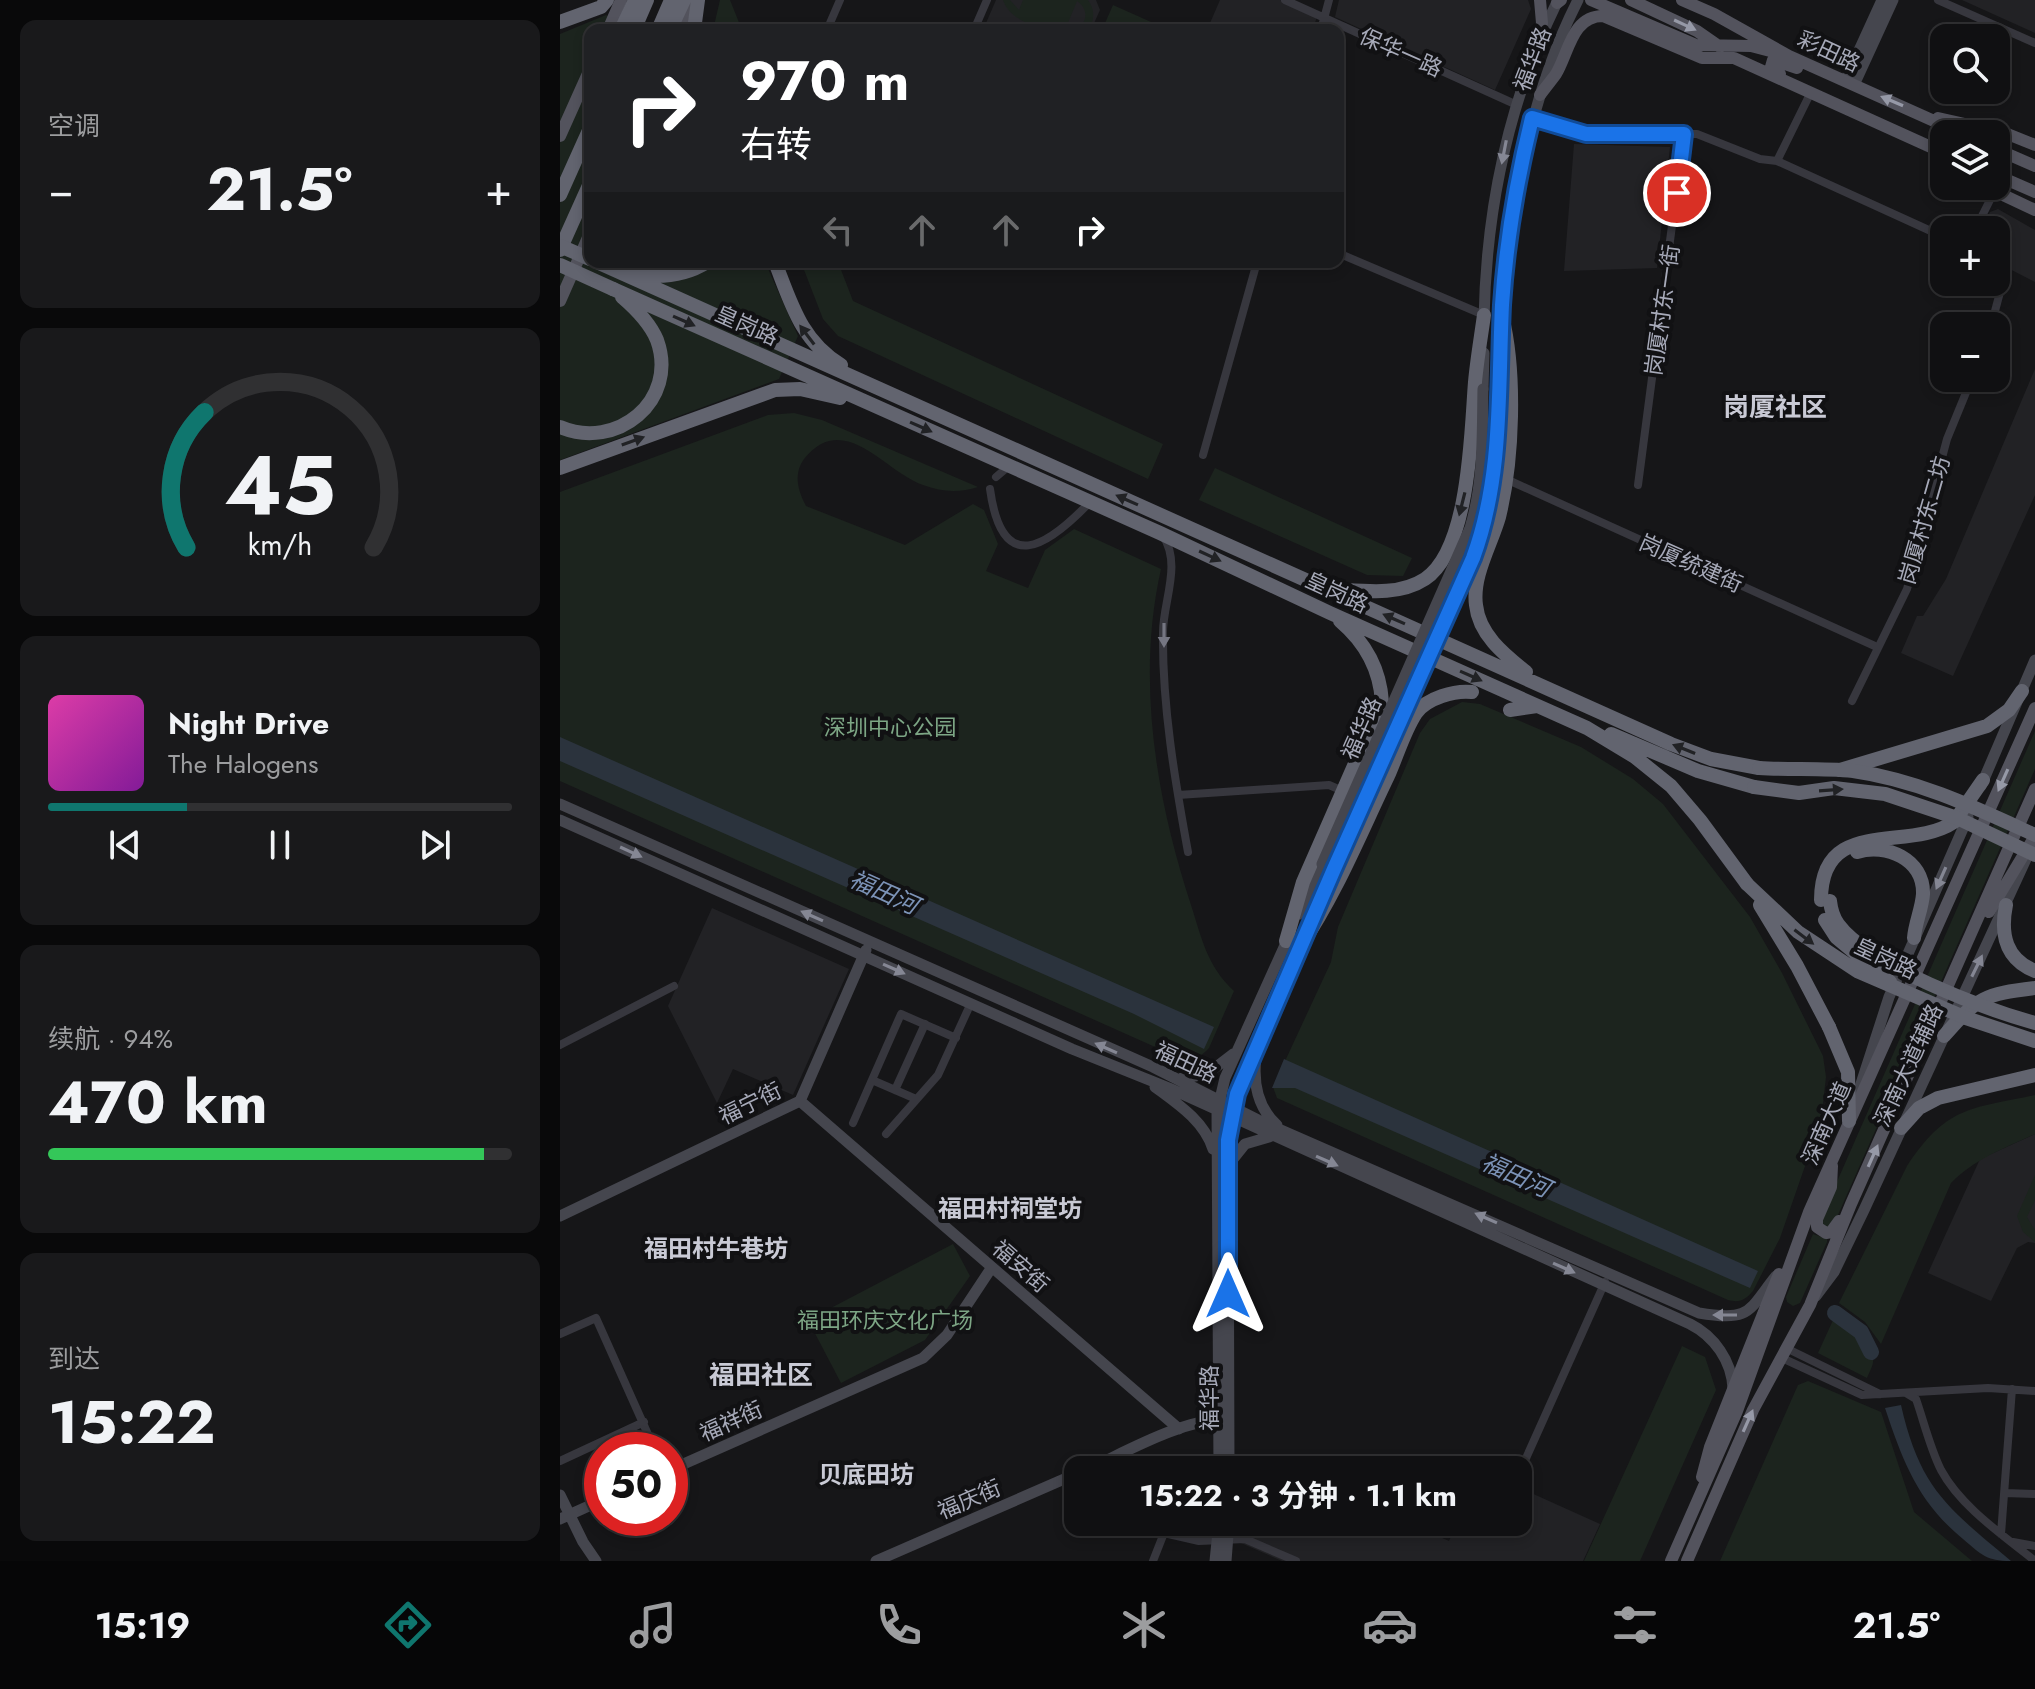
<!DOCTYPE html>
<html lang="zh">
<head>
<meta charset="utf-8">
<style>
	body { margin:0; font-family:Jost,"Noto Sans SC",sans-serif; background:#19191b; color:#f1f3f6; height:100vh; display:flex; flex-direction:column; font-size:30px; white-space:nowrap }
	* { box-sizing:border-box; margin:0 }
	p { font-size:26px; color:#9c9d9f }
	.icon { flex:none; width:44px; height:44px; fill:none; stroke:currentColor; stroke-width:2; stroke-linecap:round; stroke-linejoin:round }
	.map { position:relative; flex:1; overflow:hidden }
	.side { display:flex; flex-direction:column; gap:20px; padding:20px; background:#09090a; width:560px }
	.side>* { flex:none }
	.guide { position:absolute; left:24px; top:24px; width:760px; height:244px; border-radius:16px; box-shadow:0 4px 12px #0003,0 0 0 2px #303032; background:#202124; color:#fff; overflow:hidden }
	.tools { position:absolute; left:1370px; top:24px; display:grid; gap:16px }
	.tools a { display:grid; place-items:center; width:80px; height:80px; border-radius:16px; background:#101012; box-shadow:0 4px 12px #0003,0 0 0 2px #303032; font-size:40px }
	.speed { position:absolute; left:24px; top:1432px; display:flex; gap:16px; font-size:40px; font-weight:700; text-align:center }
	.speed>* { display:grid; place-content:center; width:104px; height:104px; border-radius:50%; background:#101012; box-shadow:0 4px 12px #0003,0 0 0 2px #303032; line-height:1 }
	.speed .limit { border:12px solid #d22; background:#fff; color:#111 }
	.pin { position:absolute; display:grid; place-items:center; width:68px; height:68px; color:#fff; margin:-34px; border:4px solid #fff; border-radius:50%; box-shadow:0 2px 8px #0007 }
	.me { position:absolute; width:88px; margin:-44px; rotate:0deg; stroke-linejoin:round; filter:drop-shadow(0 0 6px #0008) }
	.turn { display:flex; align-items:center; gap:28px; height:168px; padding:0 24px; font-size:36px }
	.turn .icon { width:104px; height:104px; stroke-width:2.5 }
	.turn b { display:block; font-size:56px; line-height:68px }
	.lanes { display:flex; align-items:center; height:76px; padding:0 24px; background:#0003; justify-content:center; gap:40px; direction:ltr }
	.lanes .off { opacity:.35 }
	.big { font-size:60px; font-weight:700; line-height:1.1 }
	.side .tile { flex:1; display:flex; flex-direction:column; justify-content:center; gap:12px; min-width:0; padding:0 28px; border-radius:16px; background:#19191b }
	.side .dial { align-items:center; gap:0 }
	.dial svg { height:208px; overflow:visible; fill:none; stroke:#303032; stroke-width:7; stroke-linecap:round; text-anchor:middle }
	.dial text { fill:#f1f3f6; stroke:none }
	.song { display:flex; align-items:center; gap:24px }
	.cover { width:96px; height:96px; border-radius:12px; background:linear-gradient(135deg,hsl(320 70% 55%),hsl(290 70% 35%)) }
	.played { height:8px; border-radius:4px; background:linear-gradient(90deg,#0f766e 30%,#303032 30%) }
	.keys { display:flex; justify-content:space-around; direction:ltr }
	.heat { display:flex; justify-content:space-between; align-items:center; font-size:44px; direction:ltr }
	.charge { height:12px; border-radius:6px; background:linear-gradient(90deg,#34c759 94%,#303032 0) }
	.trip { position:absolute; left:504px; top:1456px; width:468px; height:80px; border-radius:16px; background:#101012; box-shadow:0 4px 12px #0003,0 0 0 2px #303032; font-weight:700; line-height:80px; text-align:center }
	.tab-bar { display:flex; height:128px; justify-content:space-around; align-items:center; background:#060607; color:#9c9d9f }
	.tab-bar .icon { width:56px; height:56px }
	.tab-bar .on { color:#0f766e }
	.tab-bar b { font-size:36px; color:#f1f3f6 }
	main { display:flex; flex:1; min-height:0 }
	.map>svg:first-child { display:block }
</style>
</head>
<body>
<main>
<section class="side">
<div class="tile"><p>空调</p>
<div class="heat"><a>−</a><b class="big">21.5°</b><a>+</a></div>
</div>
<div class="tile dial"><svg viewBox="0 0 100 80">
<path d="M14 69A42 42 0 1 1 86 69"/>
<path d="M14 69A42 42 0 0 1 21 17" stroke="#0f766e"/>
<text x="50" y="56" font-size="32" font-weight="700">45</text>
<text x="50" y="72" font-size="11">km/h</text>
</svg></div>
<div class="tile">
<div class="song"><i class="cover"></i><div><b>Night Drive</b><p>The Halogens</p></div></div>
<div class="played"></div>
<div class="keys"><svg class="icon" aria-label="previous" viewBox="0 0 24 24"><path d="M18 5L8 12l10 7zM5 5v14"/></svg><svg class="icon" aria-label="pause" viewBox="0 0 24 24"><path d="M8 5v14M16 5v14"/></svg><svg class="icon" aria-label="next" viewBox="0 0 24 24"><path d="M6 5l10 7-10 7zM19 5v14"/></svg></div>
</div>
<div class="tile"><p>续航 · 94%</p><b class="big">470 km</b><div class="charge"></div></div>
<div class="tile"><p>到达</p><b class="big">15:22</b></div>
</section>
<div class="map">
<svg width="1475" height="1561" viewBox="0 0 1475 1561">
	<rect width="100%" height="100%" fill="#161618"/>
	<path fill="#222225" d="M436,0H536L540,10L531,30H423Z
		M660,0H720L757,16L753,30H647Z
		M779,0H968L971,9L935,90L775,17Z
		M1402,0H1475V33Z
		M1014,144L1110,147L1097,268L1004,271Z
		M1438,209L1475,230V282L1436,262V230H1421L1430,212Z
		M1475,369V495L1393,676L1341,653L1357,616H1363L1386,579Z
		M152,908L289,969L233,1095L173,1069L157,1103L108,1006Z
		M1475,1134V1243L1468,1242L1457,1248L1431,1301L1368,1273L1420,1159Z
		M958,1487L1040,1524L1023,1561H722L681,1543L683,1522H846L889,1541L898,1522H958Z"/>
	<path fill="#1c241e" d="M160,0H170L182,30H153Z
		M443,0H450L459,10L463,0H528C535,10 535,20 528,30H515C528,23 529,9 517,1L505,30C483,30 451,23 443,0Z
		M553,5L609,30H542Z
		M46,15L78,30H30V262H205L238,336L219,379L0,460V34Z
		M241,262H278L293,301L603,444L588,479L278,336L263,319Z
		M234,413L262,420L418,487C399,493 382,492 363,485C325,472 284,409 244,459C233,474 238,491 246,506L345,545L413,504L424,510L438,544L426,571L468,588L485,550L514,529L601,569C576,680 596,798 631,905C642,939 647,966 674,991L649,1048C641,1057 634,1060 622,1059L0,781V492L208,415Z
		M655,468L852,558L843,576L807,575L639,500Z
		M902,702L920,704L1021,747L1073,779L1103,804L1190,917L1222,973L1263,1056L1266,1077L1261,1120L1220,1238L1193,1291C1185,1300 1180,1303 1168,1300L717,1098L713,1087L771,962L778,927L860,733L870,719Z
		M1475,731V769L1274,1224L1268,1228L1263,1225L1261,1218Z
		M1475,1095V1134C1445,1148 1414,1159 1391,1183L1321,1344L1305,1322L1279,1303L1347,1166C1387,1106 1409,1109 1475,1095Z
		M1475,1175V1200L1467,1217L1475,1230V1242L1463,1232L1457,1216Z
		M1253,1234L1267,1239V1242L1240,1303L1233,1306L1227,1302L1226,1297Z
		M393,1244L410,1276L365,1340L281,1383L248,1320Z
		M1274,1318C1287,1327 1311,1341 1313,1359C1314,1365 1309,1372 1307,1378L1258,1353Z
		M1122,1346L1145,1357L1156,1390L1080,1561H1024Z
		M1248,1381L1321,1412L1354,1512L1412,1561H1160L1238,1385Z"/>
	<path fill="#2b333d" d="M0,737L654,1027L644,1049L574,1014L0,761Z
		M724,1059L1198,1271L1190,1288L735,1088H712Z
		M1341,1405C1360,1489 1388,1508 1451,1561C1426,1561 1422,1555 1403,1539C1358,1502 1343,1462 1325,1408Z"/>
	<g fill="none" stroke-linecap="round" stroke-linejoin="round">
		<path stroke="#2b333d" stroke-width="16" d="M1275,1313L1301,1332L1311,1352"/>
		<path stroke="#37373e" stroke-width="8" d="M725,0L957,105
			M1378,0L1475,43
			M267,30L280,0
			M414,30L427,0
			M761,30L769,0
			M972,118L1026,134H1137L1200,159L1217,161L1384,237
			M1217,161L1250,94
			M1415,230L1434,192
			M778,253L924,315
			M1431,326L1443,281L1436,274
			M643,455L697,262
			M436,477L449,466
			M946,479L1317,647
			M1078,485L1124,134
			M430,489C442,577 487,547 530,502
			M603,536C622,564 603,602 603,632C602,705 615,781 628,852
			M1292,701L1347,589L1387,439L1412,378
			M618,795L769,785L783,791
			M0,1045L114,986
			M312,1080L356,1099
			M335,1090L365,1024
			M293,1123L341,1014L396,1038
			M326,1134L378,1075L411,1003
			M0,1334L36,1318L95,1450
			M1228,1349L1320,1394
			M1222,1358L1302,1395L1428,1388L1475,1391
			M1346,1393L1356,1399C1364,1422 1370,1448 1381,1470C1401,1507 1443,1535 1475,1561
			M0,1461L84,1422
			M958,1476L1045,1282
			M1445,1493L1475,1494
			M1441,1534L1452,1389
			M1453,1542L1475,1546
			M593,1561L604,1533L639,1541L685,1539L736,1561"/>
		<path stroke="#45464e" stroke-width="11" d="M1285,81L1322,0
			M1294,85L1333,0
			M924,320C926,210 949,100 998,0
			M938,386C946,254 957,120 1018,0
			M923,389L924,353
			M1421,786L1475,660
			M0,804L593,1067L698,1120L1139,1313C1191,1322 1188,1311 1216,1276
			M0,820L512,1049L609,1088L1130,1324C1154,1336 1172,1361 1173,1389
			M739,914L762,864
			M754,914L774,869
			M696,1057C693,1082 697,1107 717,1125
			M622,1078L647,1074L673,1054
			M595,1087C618,1104 644,1121 653,1149
			M1299,1090L1329,997L1408,817
			M240,1101L619,1429
			M669,1164L685,1144L709,1137
			M0,1216L240,1101L306,950
			M1256,1296L1274,1272L1304,1210L1467,857
			M110,1470L363,1358L387,1335L432,1267
			M526,1470C566,1452 619,1421 663,1419
			M659,1470L657,1112L665,1078L730,934
			M669,1470L668,1140L670,1118L679,1087L742,941
			M0,1495L23,1542L36,1561
			M0,1519L42,1500
			M316,1561L518,1473
			M655,1561L659,1522
			M666,1561L669,1522"/>
		<path stroke="#53535d" stroke-width="12" d="M1031,0L1136,45L1191,46L1214,52
			M1071,0L1137,31L1160,47
			M1122,0L1154,14L1229,56L1403,134
			M997,3L1001,0
			M48,30L61,0
			M121,30L135,0
			M977,47L982,23L980,0
			M1220,74L1211,67L1213,60L1237,68
			M980,95C985,88 991,81 996,74C1009,52 1012,16 1043,16L1142,58H1174L1384,153
			M1378,118L1445,133L1475,145
			M0,136L30,69
			M1436,149L1475,166
			M1436,175L1475,192
			M1424,186L1475,210
			M0,301L30,233
			M1429,912L1475,836
			M1272,1166L1271,1187L1257,1219V1227L1266,1233L1271,1232L1279,1221
			M1142,1477L1150,1447L1219,1274
			M1111,1561L1177,1411L1249,1212L1475,708
			M1127,1561L1193,1410L1250,1305L1291,1204L1475,789"/>
		<path stroke="#62646f" stroke-width="14" d="M0,22L41,7L47,0
			M61,30L75,0
			M74,30L87,0
			M98,30L111,0
			M110,30L124,0
			M134,30L138,0
			M0,195L30,128
			M0,250L30,183
			M37,262L1111,744L1151,759L1199,768
			M215,262C231,303 241,341 281,365
			M74,274C100,278 125,276 147,262
			M53,289L600,533L770,613L1027,728L1075,757L1111,786L1140,820L1187,884
			M942,316C956,373 953,460 939,517C931,545 912,576 916,605C919,635 945,655 966,672
			M0,427C56,451 119,401 97,340C90,323 76,309 62,297
			M0,468L215,390L240,389L280,398
			M776,589C805,591 839,596 865,579C910,549 911,431 915,382C917,360 921,337 924,315
			M950,710L977,706
			M1051,734L1138,771L1194,787
			M1280,770L1427,726L1449,710L1462,691
			M1297,852C1326,843 1364,859 1363,894C1362,909 1355,923 1354,938
			M1261,900C1261,815 1348,853 1394,822L1423,780
			M1446,905C1440,935 1446,959 1475,971
			M726,941L743,882L822,702C820,669 806,643 780,621
			M740,947C776,894 800,834 828,776C837,756 844,731 856,713C867,698 895,690 912,692
			M1269,1027L1288,1072L1289,1121
			M1384,1036C1418,997 1424,994 1475,988
			M1341,1128L1359,1108L1378,1098L1475,1075"/>
		<path stroke="#45464e" stroke-width="11" d="M762,864L910,528C924,482 922,436 923,389
			M774,869L922,535L934,480L938,386"/>
		<path stroke="#62646f" stroke-width="14" d="M0,246L30,259
			M0,265L53,289
			M1199,768C1230,770 1262,768 1293,771C1358,780 1416,808 1475,835
			M1194,787L1239,793L1274,788L1325,794L1397,818L1475,855
			M1187,884L1238,932L1297,971L1406,1018L1475,1041
			M1270,901C1271,910 1273,917 1278,924C1309,966 1425,1009 1475,1023
			M1200,905L1237,966L1269,1027
			M1265,920L1276,937L1330,982"/>
	</g>
	<defs><path id="oneway-solid" d="M-6-.8H1V-3.2L6.5 0L1 3.2V.8H-6Z" transform="scale(2)"/></defs>
	<g fill="#9699a7">
		<use href="#oneway-solid" transform="translate(1125 25) rotate(25)"/>
		<use href="#oneway-solid" transform="translate(1332 101) rotate(-157)"/>
		<use href="#oneway-solid" transform="translate(1443 780) rotate(114)"/>
		<use href="#oneway-solid" transform="translate(1313 1156) rotate(-66)"/>
		<use href="#oneway-solid" transform="translate(1188 1421) rotate(-66)"/>
	</g>
	<g fill="#858794">
		<use href="#oneway-solid" transform="translate(944 152) rotate(101)"/>
		<use href="#oneway-solid" transform="translate(71 852) rotate(25)"/>
		<use href="#oneway-solid" transform="translate(1381 878) rotate(114)"/>
		<use href="#oneway-solid" transform="translate(252 916) rotate(-156)"/>
		<use href="#oneway-solid" transform="translate(1417 966) rotate(-64)"/>
		<use href="#oneway-solid" transform="translate(334 969) rotate(24)"/>
		<use href="#oneway-solid" transform="translate(546 1048) rotate(-156)"/>
		<use href="#oneway-solid" transform="translate(767 1161) rotate(24)"/>
		<use href="#oneway-solid" transform="translate(926 1218) rotate(-156)"/>
		<use href="#oneway-solid" transform="translate(1004 1268) rotate(24)"/>
		<use href="#oneway-solid" transform="translate(1165 1315) rotate(180)"/>
	</g>
	<g fill="#212225">
		<use href="#oneway-solid" transform="translate(124 321) rotate(24)"/>
		<use href="#oneway-solid" transform="translate(247 335) rotate(-127)"/>
		<use href="#oneway-solid" transform="translate(361 427) rotate(24)"/>
		<use href="#oneway-solid" transform="translate(73 441) rotate(-20)"/>
		<use href="#oneway-solid" transform="translate(567 500) rotate(-156)"/>
		<use href="#oneway-solid" transform="translate(902 504) rotate(104)"/>
		<use href="#oneway-solid" transform="translate(650 556) rotate(25)"/>
		<use href="#oneway-solid" transform="translate(834 619) rotate(-156)"/>
		<use href="#oneway-solid" transform="translate(911 676) rotate(24)"/>
		<use href="#oneway-solid" transform="translate(1124 749) rotate(-158)"/>
		<use href="#oneway-solid" transform="translate(1271 790) rotate(-4)"/>
		<use href="#oneway-solid" transform="translate(1244 937) rotate(37)"/>
	</g>
	<use fill="#757682" href="#oneway-solid" transform="translate(604 635) rotate(90)"/>
	<g fill="none" stroke-linecap="round" stroke-linejoin="round">
		<g stroke="#114b97" stroke-width="20">
			<path id="route" d="M668,1294V1140L677,1094L774,869L913,558C943,477 938,390 942,305C946,243 957,179 972,118L1026,134H1124L1117,193"/>
		</g>
		<use href="#route" stroke="#1a73e8" stroke-width="14"/>
	</g>
	<g text-anchor="middle" dominant-baseline="central" stroke-width="8" stroke-linejoin="round" paint-order="stroke">
		<g font-size="22" fill="#a7aab9" stroke="#111113">
			<text transform="translate(1269 51) rotate(25)">彩田路</text>
			<text transform="translate(841 52) rotate(24)">保华一路</text>
			<text transform="translate(972 59) rotate(-69)">福华路</text>
			<text transform="translate(1102 310) rotate(-82)">岗厦村东一街</text>
			<text transform="translate(187 325) rotate(24)">皇岗路</text>
			<text transform="translate(1364 520) rotate(-74)">岗厦村东二坊</text>
			<text transform="translate(1131 563) rotate(24)">岗厦统建街</text>
			<text transform="translate(777 592) rotate(25)">皇岗路</text>
			<text transform="translate(801 728) rotate(-66)">福华路</text>
			<text transform="translate(1326 958) rotate(25)">皇岗路</text>
			<text transform="translate(626 1062) rotate(25)">福田路</text>
			<text transform="translate(1348 1065) rotate(-65)">深南大道辅路</text>
			<text transform="translate(190 1103) rotate(-26)">福宁街</text>
			<text transform="translate(1266 1123) rotate(-66)">深南大道</text>
			<text transform="translate(461 1266) rotate(41)">福安街</text>
			<text transform="translate(649 1398) rotate(-90)">福华路</text>
			<text transform="translate(171 1421) rotate(-24)">福祥街</text>
			<text transform="translate(409 1499) rotate(-23)">福庆街</text>
		</g>
		<g font-size="22" fill="#7da685" stroke="#111113">
			<text x="330" y="727">深圳中心公园</text>
			<text x="325" y="1320">福田环庆文化广场</text>
		</g>
		<g font-size="24" font-style="italic" fill="#7c93b7" stroke="#111113">
			<text transform="translate(324 892) rotate(24)">福田河</text>
			<text transform="translate(956 1175) rotate(24)">福田河</text>
		</g>
		<g font-size="24" font-weight="bold" fill="#c9cad5" stroke="#111113">
			<text x="450" y="1208">福田村祠堂坊</text>
			<text x="156" y="1248">福田村牛巷坊</text>
			<text x="306" y="1474">贝底田坊</text>
		</g>
		<g font-size="26" font-weight="bold" fill="#c9cad5" stroke="#111113">
			<text x="1215" y="407">岗厦社区</text>
			<text x="201" y="1375">福田社区</text>
		</g>
	</g>
</svg>
<div class="tools">
<a><svg class="icon" aria-label="search" viewBox="0 0 24 24"><circle cx="10" cy="10" r="6"/><path d="M15 15l6 6"/></svg></a>
<a><svg class="icon" aria-label="layers" viewBox="0 0 24 24"><path d="M12 4l9 5-9 5-9-5zM3 14l9 5 9-5"/></svg></a>
<a>+</a>
<a>−</a>
</div>
<div class="speed"><div class="limit">50</div></div>
<div class="pin" style="left:1117px;top:193px;background:#d93025"><svg class="icon" aria-label="arrive" viewBox="0 0 24 24"><path d="M6 21V4h12l-3 4 3 4H6"/></svg></div>
<svg class="me" style="left:668px;top:1294px" viewBox="-20 -20 40 40"><path d="M0-17L14 15 0 8-14 15z" fill="#1a73e8" stroke="#fff" stroke-width="4"/></svg>
<div class="trip">15:22 · 3 分钟 · 1.1 km</div>
<div class="guide">
<div class="turn"><svg class="icon" aria-label="right" viewBox="0 0 24 24"><path d="M7 20v-9h11M14 6l5 5-5 5"/></svg><div><b>970 m</b>右转</div></div>
<div class="lanes"><svg class="icon off" aria-label="left" viewBox="0 0 24 24"><path d="M17 20v-9H6M10 6l-5 5 5 5"/></svg><svg class="icon off" aria-label="ahead" viewBox="0 0 24 24"><path d="M12 20V5M6 11l6-6 6 6"/></svg><svg class="icon off" aria-label="ahead" viewBox="0 0 24 24"><path d="M12 20V5M6 11l6-6 6 6"/></svg><svg class="icon" aria-label="right" viewBox="0 0 24 24"><path d="M7 20v-9h11M14 6l5 5-5 5"/></svg></div>
</div>
</div>
</main>
<nav class="tab-bar">
<b>15:19</b>
<svg class="icon on" aria-label="directions" viewBox="0 0 24 24"><path d="M12 3l9 9-9 9-9-9zM9 14v-3h6M13 9l2 2-2 2"/></svg>
<svg class="icon" aria-label="music" viewBox="0 0 24 24"><path d="M9 18V5l10-2v13"/><circle cx="6" cy="18" r="3"/><circle cx="16" cy="16" r="3"/></svg>
<svg class="icon" aria-label="phone" viewBox="0 0 24 24"><path d="M5 4h4l2 5-3 2q2 4 5 5l2-3 5 2v4C11 20 4 13 5 4z"/></svg>
<svg class="icon" aria-label="climate" viewBox="0 0 24 24"><path d="M12 3v18M4 7l16 10M4 17L20 7"/></svg>
<svg class="icon" aria-label="car" viewBox="0 0 24 24"><path d="M5 17H2v-5l4-1 3-4h7l3 4 3 1v5h-3M9 17h6M6 11h13"/><circle cx="7" cy="17" r="2"/><circle cx="17" cy="17" r="2"/></svg>
<svg class="icon" aria-label="filters" viewBox="0 0 24 24"><path d="M4 7h16M4 17h16"/><circle cx="9" cy="7" r="2"/><circle cx="15" cy="17" r="2"/></svg>
<b>21.5°</b>
</nav>
</body>
</html>
